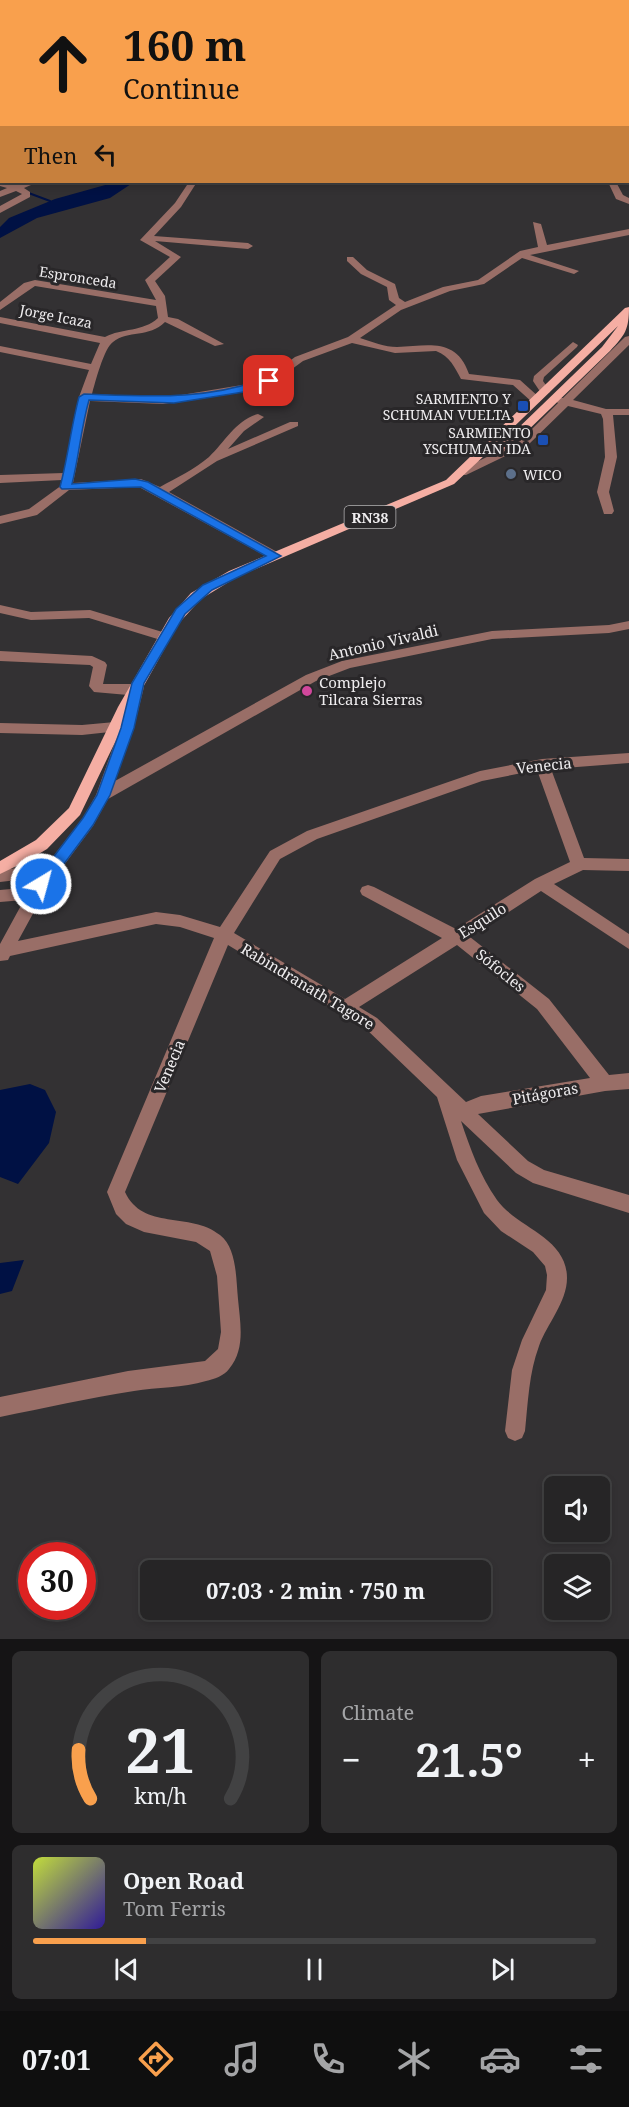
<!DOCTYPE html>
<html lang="en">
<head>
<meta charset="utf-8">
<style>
	body { margin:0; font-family:"Noto Serif",serif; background:#2e2d2e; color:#f1f3f6; height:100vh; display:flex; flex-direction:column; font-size:22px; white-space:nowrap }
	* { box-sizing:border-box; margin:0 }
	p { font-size:20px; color:#a4a5a7 }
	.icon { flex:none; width:33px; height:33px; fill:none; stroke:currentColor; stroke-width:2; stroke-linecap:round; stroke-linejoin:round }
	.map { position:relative; height:1639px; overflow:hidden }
	.details { display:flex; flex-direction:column; gap:12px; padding:12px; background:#151415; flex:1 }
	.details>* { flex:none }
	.banner { position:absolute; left:0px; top:0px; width:630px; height:183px; box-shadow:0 3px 9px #0003,0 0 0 2px #424243; background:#f9a04d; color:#111; overflow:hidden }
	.buttons { position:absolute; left:544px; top:1476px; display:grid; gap:12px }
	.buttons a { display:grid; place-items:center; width:66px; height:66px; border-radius:9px; background:#262526; box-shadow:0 3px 9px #0003,0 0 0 2px #424243; font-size:30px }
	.speed { position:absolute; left:18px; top:1542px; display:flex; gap:12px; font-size:30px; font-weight:700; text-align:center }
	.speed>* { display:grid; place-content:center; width:78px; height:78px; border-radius:50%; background:#262526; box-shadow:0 3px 9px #0003,0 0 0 2px #424243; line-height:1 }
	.speed .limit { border:9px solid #d22; background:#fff; color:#111 }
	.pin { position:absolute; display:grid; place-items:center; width:51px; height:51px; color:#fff; margin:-26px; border-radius:12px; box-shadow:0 3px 9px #0006 }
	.me { position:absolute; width:66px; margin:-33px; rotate:37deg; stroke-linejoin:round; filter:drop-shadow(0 0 4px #0008) }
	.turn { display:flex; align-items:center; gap:21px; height:126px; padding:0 24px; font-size:27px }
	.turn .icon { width:78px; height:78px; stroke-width:2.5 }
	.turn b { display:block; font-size:42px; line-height:51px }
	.then { display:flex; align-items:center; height:57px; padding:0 24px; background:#0003; gap:12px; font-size:22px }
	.big { font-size:45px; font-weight:700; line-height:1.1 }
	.details .widget { flex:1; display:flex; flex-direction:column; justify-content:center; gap:9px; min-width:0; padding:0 21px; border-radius:9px; background:#2e2d2e }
	.details .dial { align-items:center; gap:0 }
	.dial svg { height:156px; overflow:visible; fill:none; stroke:#424243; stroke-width:7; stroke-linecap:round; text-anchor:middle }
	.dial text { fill:#f1f3f6; stroke:none }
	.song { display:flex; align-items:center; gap:18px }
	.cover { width:72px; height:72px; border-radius:9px; background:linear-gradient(135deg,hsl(70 70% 55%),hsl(250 70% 35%)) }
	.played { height:6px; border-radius:3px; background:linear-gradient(90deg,#f9a04d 20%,#424243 20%) }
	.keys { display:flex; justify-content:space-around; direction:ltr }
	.heat { display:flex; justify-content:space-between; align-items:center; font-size:33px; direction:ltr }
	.details .tiles { flex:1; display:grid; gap:12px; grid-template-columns:1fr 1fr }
	.widget:last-child { grid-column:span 2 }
	.trip { position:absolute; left:140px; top:1560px; width:351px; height:60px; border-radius:9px; background:#262526; box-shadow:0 3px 9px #0003,0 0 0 2px #424243; font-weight:700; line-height:60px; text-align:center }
	.tab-bar { display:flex; height:96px; justify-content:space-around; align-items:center; background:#0f0f0f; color:#a4a5a7 }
	.tab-bar .icon { width:42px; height:42px }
	.tab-bar .on { color:#f9a04d }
	.tab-bar b { font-size:27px; color:#f1f3f6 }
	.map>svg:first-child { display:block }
</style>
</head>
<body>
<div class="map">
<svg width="629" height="1639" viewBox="0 0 629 1639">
	<rect width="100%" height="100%" fill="#333133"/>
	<path fill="#014" d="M116,182H134L110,198L37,218L0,238V227L9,218L55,199Z
		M30,1084L45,1090L56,1112L49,1143L18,1184L0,1177V1090Z
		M24,1260L12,1291L0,1294V1263Z"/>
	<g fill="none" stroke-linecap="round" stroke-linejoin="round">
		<path stroke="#014" stroke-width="2" d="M26,192L50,201"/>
		<path fill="#014" fill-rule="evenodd" d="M0,135H2V143H0Z"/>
		<path fill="#996e67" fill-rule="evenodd" d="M69,0L82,2H70Z
			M115,0H126L113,2Z
			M231,0H253L255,2H232Z
			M261,0H282L284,2H259Z
			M339,0H351L337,2Z
			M399,0H409L410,2H400Z
			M537,0H547L535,2Z
			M615,0H629V3Z
			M0,20H2V24H0Z
			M628,58H629V63H628Z
			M628,100H629V104H628Z
			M0,152H2V158H0Z
			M0,180L16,185L27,182H38L24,188L30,192V197L0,213V206L22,194L16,191L0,197V191L7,188L0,186Z
			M189,182H197L181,207L154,236L248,243L253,246L248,249L155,241L181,257L155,281L165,296L168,317L178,319L224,344L215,346L165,322C149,338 128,330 113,342C104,348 95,383 92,394L163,398L254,383L265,379L295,357L348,337L396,305L389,300L387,287L361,274L347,261V257H353L367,270L395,284L399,298L405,302L443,287L478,280L520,251L538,247L533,222L541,224L547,245L629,229V235L530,255L579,271L574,274L522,258L484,284L450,291L401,310L360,338C372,342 385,347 397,347C428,346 456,337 469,374L520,380L540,398V402H532L513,385L461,379C455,368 450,356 436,351L395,353L352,343L303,361L273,383L256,389L163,404L90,401L73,483L141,479L160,487C176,478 195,469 209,457C225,442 236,420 258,414L264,417L244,431L228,449L290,422H298V426L217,461L169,492L279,553L281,556L279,559H271L139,487L69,490L37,515L0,524V516L29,509L62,485V480L0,483V475L64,473L79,397L89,370L0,352V346L91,364L100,343L0,323V317L105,337C122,328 143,332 158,318L156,306L35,286L0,310V302L24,283L35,280L156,300L145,280L170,257L140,240L175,203Z
			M608,182H616L623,195L629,198V204L616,199Z
			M629,336V345L573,400L606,409H629V415H613L617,457L609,492L614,511L612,514H604L597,492L605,457L603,419L601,414L568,406L528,445L466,475H458V471L520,441L558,403L554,400L555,398H563L625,337Z
			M573,342L578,345L577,347L544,377L543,381L550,391L549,393H541L533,381L534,376Z
			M0,605L31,612L90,610L169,634L171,637L164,641L89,618L31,620L0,613Z
			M629,621V629L609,633L492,639L350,668L316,681L108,799L93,826L47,888L18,941L156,912L180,915L220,927L270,851L307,831L480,771L542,759L629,753V763L551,769L584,858L629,859V871L583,870L554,884L629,934V949L541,891L470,937L549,999L609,1075L629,1073V1089L605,1091L478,1114L528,1161L544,1170L629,1195V1213L533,1183L516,1173L461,1121C470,1148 480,1176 497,1200C517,1228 567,1237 567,1278C567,1302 547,1324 539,1346C529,1373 528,1402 525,1431L522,1438L515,1441L508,1438L505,1431L512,1370L522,1340L546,1290L547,1275L545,1266L533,1252L501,1231L484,1213L457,1160L437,1097L365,1028L228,945L125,1192C143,1231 190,1211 220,1235C237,1248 236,1279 238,1299C240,1322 246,1349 229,1369C224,1376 214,1379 206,1381C183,1388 157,1387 134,1391C89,1398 44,1408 0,1417V1397L128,1371L205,1361L218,1349L221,1332L217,1276L210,1251L196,1242L144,1232L126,1224L116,1214L107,1192L214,938L180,927L156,924L10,956L8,960L0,961V944L24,900L0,902V890L32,887L17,880L0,882V870L18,868L38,876L83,818L96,795L119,731L82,735L0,733V723L82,725L115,722L121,724L128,695L94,692L89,686L93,667L90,665L0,661V651L92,656L105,662L107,665L103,684H142L144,687L134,727L115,781L306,675L342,661L492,631L609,625ZM537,770L570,862L535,879L456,929L374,887L368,885L362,887L360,891L362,895L442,938L345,999L234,933L280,859L317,839L482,781ZM457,945L537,1009L590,1078L481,1096L466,1102L377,1018L359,1007Z"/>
		<path fill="#f5aea3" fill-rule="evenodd" d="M629,307C629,330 625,335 610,351L520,438L494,456L485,455L454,484L237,577L201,599L179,623L132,707L80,815L47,849L27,861L0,874V861L36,840L69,808L118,707L169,618L191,593L229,571L446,480L625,308ZM618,326L602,347L512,434L494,446Z"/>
	</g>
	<path fill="#1a73e8" stroke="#114b97" stroke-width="1.5" d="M265,378L274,381L250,391L174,403L89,400C81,428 79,456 72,484L135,479L148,482L281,556L212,590L185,614L144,683L134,728L110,795L93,825L46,888H36L34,884L36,880L83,818L97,795L121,728L132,683L176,609L203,585L266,556L141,487L62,489L60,487C68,457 71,427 79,397L84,394C145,396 208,401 265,378Z"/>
	<g fill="#1a4fb4" stroke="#292729" stroke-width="2">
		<rect x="517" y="400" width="12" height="12" rx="3"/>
		<rect x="537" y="434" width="12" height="12" rx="3"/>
	</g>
	<circle fill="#5c6f8a" stroke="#292729" stroke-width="2" cx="511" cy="474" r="6"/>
	<circle fill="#d1479c" stroke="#292729" stroke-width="2" cx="307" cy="691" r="6"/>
	<g text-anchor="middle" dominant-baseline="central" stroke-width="6" stroke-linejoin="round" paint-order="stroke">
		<g font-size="14" fill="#efedef" stroke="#292729">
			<text transform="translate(78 277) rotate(9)">Espronceda</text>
			<text transform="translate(56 316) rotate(11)">Jorge Icaza</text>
		</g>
		<g font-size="14" fill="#efedef" stroke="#292729" text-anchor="end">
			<text x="511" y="398">SARMIENTO Y<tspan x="511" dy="16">SCHUMAN VUELTA</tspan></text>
			<text x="531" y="432">SARMIENTO<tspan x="531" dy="16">YSCHUMAN IDA</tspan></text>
			<text x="523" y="474" text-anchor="start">WICO</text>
		</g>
		<rect fill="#292729" stroke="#b4b2b4" stroke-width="1.5" x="344.5" y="506" width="51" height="22" rx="4.5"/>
		<g font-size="14" font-weight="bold" fill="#efedef">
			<text x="370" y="517">RN38</text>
		</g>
		<g font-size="15" fill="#efedef" stroke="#292729">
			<text transform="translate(383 642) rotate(-13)">Antonio Vivaldi</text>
			<text transform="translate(544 765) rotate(-6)">Venecia</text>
			<text transform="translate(482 920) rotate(-32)">Esquilo</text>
			<text transform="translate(501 970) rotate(39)">Sófocles</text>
			<text transform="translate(308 986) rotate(31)">Rabindranath Tagore</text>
			<text transform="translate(169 1066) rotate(-67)">Venecia</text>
			<text transform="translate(545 1093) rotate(-10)">Pitágoras</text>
		</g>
		<g font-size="15" fill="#efedef" stroke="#292729" text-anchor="start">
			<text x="319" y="682">Complejo<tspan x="319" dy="17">Tilcara Sierras</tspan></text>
		</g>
	</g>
</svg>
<div class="buttons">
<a><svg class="icon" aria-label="sound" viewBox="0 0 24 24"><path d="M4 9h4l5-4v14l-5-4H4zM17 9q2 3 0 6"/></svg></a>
<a><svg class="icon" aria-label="layers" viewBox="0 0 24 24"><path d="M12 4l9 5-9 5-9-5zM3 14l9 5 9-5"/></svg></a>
</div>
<div class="speed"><div class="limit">30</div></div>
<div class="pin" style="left:269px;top:381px;background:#d93025"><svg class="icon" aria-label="arrive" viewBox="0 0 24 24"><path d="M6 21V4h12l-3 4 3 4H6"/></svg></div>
<svg class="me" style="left:41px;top:884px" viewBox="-20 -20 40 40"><circle r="17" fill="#1a73e8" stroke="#fff" stroke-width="3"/><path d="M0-11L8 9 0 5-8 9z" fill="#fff"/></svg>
<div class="trip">07:03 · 2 min · 750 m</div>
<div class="banner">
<div class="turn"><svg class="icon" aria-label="ahead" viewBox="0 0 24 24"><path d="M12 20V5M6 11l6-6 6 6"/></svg><div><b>160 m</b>Continue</div></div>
<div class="then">Then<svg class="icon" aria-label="left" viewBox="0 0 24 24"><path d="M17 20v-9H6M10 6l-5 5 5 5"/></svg></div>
</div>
</div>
<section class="details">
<div class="tiles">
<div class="widget dial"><svg viewBox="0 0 100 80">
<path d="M14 69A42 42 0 1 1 86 69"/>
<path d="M14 69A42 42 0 0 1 8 44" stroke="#f9a04d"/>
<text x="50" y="56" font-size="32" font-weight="700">21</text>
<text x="50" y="72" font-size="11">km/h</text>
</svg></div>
<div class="widget"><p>Climate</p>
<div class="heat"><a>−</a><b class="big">21.5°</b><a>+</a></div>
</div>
<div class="widget">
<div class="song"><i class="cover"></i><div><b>Open Road</b><p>Tom Ferris</p></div></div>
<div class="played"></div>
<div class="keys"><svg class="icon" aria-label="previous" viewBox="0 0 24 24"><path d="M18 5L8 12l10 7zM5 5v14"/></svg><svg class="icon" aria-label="pause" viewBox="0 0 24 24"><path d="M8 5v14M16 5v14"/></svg><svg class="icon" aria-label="next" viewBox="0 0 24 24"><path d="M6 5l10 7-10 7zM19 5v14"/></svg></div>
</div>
</div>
</section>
<nav class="tab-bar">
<b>07:01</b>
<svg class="icon on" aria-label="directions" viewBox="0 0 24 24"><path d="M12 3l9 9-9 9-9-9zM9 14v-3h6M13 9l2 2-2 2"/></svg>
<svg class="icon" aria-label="music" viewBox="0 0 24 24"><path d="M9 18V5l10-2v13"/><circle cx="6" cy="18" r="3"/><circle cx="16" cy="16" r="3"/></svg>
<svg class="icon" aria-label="phone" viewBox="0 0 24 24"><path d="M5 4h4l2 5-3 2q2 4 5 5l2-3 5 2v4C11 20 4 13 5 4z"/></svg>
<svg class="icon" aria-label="climate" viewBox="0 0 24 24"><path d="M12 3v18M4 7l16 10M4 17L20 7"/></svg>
<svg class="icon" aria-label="car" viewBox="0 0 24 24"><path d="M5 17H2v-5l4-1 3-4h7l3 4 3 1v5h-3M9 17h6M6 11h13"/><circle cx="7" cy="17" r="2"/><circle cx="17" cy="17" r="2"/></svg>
<svg class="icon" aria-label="filters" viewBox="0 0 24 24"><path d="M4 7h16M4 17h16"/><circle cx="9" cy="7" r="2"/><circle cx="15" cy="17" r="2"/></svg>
</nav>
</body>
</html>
